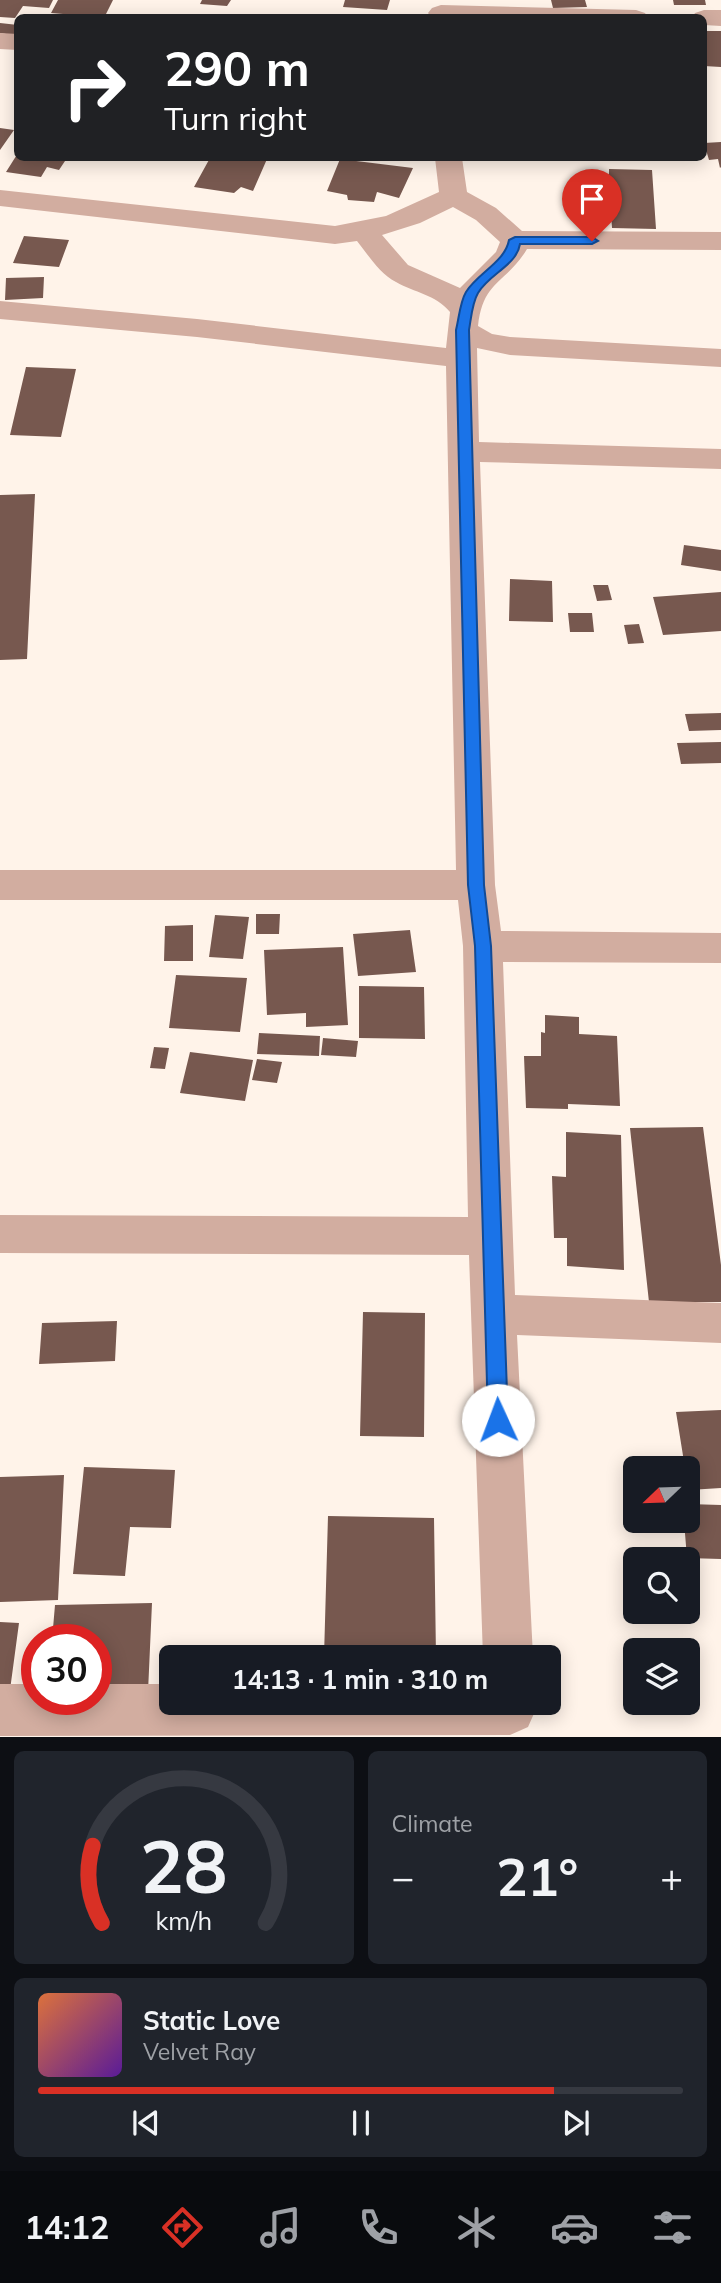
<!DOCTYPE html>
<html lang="en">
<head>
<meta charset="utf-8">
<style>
	body { margin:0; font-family:Mulish,sans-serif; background:#20242c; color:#f1f3f6; height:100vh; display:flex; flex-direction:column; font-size:26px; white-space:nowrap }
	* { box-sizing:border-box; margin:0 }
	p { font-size:23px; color:#9ea1a6 }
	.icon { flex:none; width:38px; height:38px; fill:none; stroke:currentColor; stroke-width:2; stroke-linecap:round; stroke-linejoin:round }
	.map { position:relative; height:1737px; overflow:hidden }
	.side { display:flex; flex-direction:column; gap:14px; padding:14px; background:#0d0f14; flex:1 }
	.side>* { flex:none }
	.hud { position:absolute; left:14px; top:14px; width:693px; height:147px; border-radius:10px; box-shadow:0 4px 18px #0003; background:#202124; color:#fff; overflow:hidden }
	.needle { width:46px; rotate:247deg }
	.tools { position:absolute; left:623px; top:1456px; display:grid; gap:14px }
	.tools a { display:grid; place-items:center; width:77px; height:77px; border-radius:10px; background:#171b24; box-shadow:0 4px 18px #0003; font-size:35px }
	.speed { position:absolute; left:21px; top:1624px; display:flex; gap:14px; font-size:35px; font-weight:700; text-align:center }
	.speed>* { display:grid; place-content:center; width:91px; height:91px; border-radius:50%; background:#171b24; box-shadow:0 4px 18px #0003; line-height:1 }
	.speed .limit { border:10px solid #d22; background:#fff; color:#111 }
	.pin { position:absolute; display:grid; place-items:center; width:60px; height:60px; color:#fff; margin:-72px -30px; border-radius:50% 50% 50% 0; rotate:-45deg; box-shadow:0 0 7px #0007 }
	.pin .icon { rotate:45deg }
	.me { position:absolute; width:77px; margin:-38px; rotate:358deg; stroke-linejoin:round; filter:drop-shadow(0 0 5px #0008) }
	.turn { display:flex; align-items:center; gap:24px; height:147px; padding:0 35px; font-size:32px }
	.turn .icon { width:91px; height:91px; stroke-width:2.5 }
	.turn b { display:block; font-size:49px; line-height:60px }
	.big { font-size:52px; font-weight:700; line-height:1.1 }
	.side .widget { flex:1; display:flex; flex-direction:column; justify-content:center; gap:10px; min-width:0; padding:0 24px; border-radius:10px; background:#20242c }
	.side .dial { align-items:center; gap:0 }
	.dial svg { height:182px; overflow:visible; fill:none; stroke:#363941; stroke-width:7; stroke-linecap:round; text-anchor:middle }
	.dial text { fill:#f1f3f6; stroke:none }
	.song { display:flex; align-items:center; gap:21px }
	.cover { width:84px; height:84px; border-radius:10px; background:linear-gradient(135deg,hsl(20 70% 55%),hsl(270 70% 35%)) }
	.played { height:7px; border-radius:4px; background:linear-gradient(90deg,#d93025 80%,#363941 80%) }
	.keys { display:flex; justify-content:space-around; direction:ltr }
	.heat { display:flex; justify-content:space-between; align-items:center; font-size:38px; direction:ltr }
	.side .tiles { flex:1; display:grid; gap:14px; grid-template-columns:1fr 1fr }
	.widget:last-child { grid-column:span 2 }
	.trip { position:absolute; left:159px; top:1645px; width:402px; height:70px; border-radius:10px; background:#171b24; box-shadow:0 4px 18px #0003; font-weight:700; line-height:70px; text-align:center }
	.menu { display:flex; height:112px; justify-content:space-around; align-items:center; background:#090b0e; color:#9ea1a6 }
	.menu .icon { width:49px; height:49px }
	.menu .selected { color:#d93025 }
	.menu b { font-size:32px; color:#f1f3f6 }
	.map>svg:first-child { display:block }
</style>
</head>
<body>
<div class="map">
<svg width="721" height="1737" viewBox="0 0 721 1737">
	<rect width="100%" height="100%" fill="#fff3e9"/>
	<path fill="#77584f" d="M0,0H53L49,8L23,6L15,18L0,17Z
		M58,0H113L104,18H62L63,14L51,13Z
		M202,0H231L227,6L200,4Z
		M345,0H390L387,10L343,7Z
		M551,0H585L587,7L553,8Z
		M673,0H705L706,5H674Z
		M0,23L18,25V36L0,33Z
		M704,31H721V67L704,66Z
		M0,128L14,130L0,150Z
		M721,142V167L720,168L718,159L709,160L704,143Z
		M18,153V158H67L59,170L47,167L41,177L6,172Z
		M210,158L225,159H267L253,191L241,187L234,193L194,187Z
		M340,159L413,168L399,198L377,192L374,202L348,200L347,195L327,191Z
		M609,169L652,170L656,229L612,228L611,213H598L596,181L609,182Z
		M24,236L69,240L59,267L13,263Z
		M44,277L43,298L5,300L6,278Z
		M26,367L76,369L61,437L10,435Z
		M35,494L27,659L0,660V495Z
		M684,545L721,550V571L681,565Z
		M510,579L552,581L553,622L509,621Z
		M593,585H608L612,600L597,601Z
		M721,592V631L663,635L653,597Z
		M568,613H592L594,632H570Z
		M639,624L644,643L628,644L624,625Z
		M721,713V730L689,731L685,714Z
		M721,742V763L681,764L677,743Z
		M256,914H280L279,934H256Z
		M215,915L249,917L243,959L209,957Z
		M193,925V961H164L165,926Z
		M410,930L416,972L358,976L353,934Z
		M343,947L348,1025L306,1027V1013L267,1015L264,950Z
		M176,975L247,978L240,1032L169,1028Z
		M359,986L424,987L425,1039L359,1038Z
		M545,1015L579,1017V1034L617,1036L620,1106L568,1104V1109L526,1108L524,1056H541V1032L545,1033Z
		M259,1033L320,1036L319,1056L257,1054Z
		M323,1038L358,1041L356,1057L321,1055Z
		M154,1047L169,1048L165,1069L150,1068Z
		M190,1052L253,1060L245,1101L180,1093Z
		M257,1059L282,1062L277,1083L252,1080Z
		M703,1127L721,1265V1302H649L630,1128Z
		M566,1132L621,1135L624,1270L567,1266V1238H554L552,1176L566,1177Z
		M363,1312L425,1313L424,1437L360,1436Z
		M117,1321L115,1361L39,1364L42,1323Z
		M721,1410V1488L689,1490L688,1468H685L676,1412Z
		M84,1467L175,1470L171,1528L130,1527L125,1576L73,1574Z
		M64,1475L58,1600L0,1602V1477Z
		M688,1504L721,1505V1559L687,1558L684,1521H688Z
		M328,1516L434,1518L436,1657H324Z
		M152,1603L148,1692L96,1693V1640H52L55,1605Z
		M0,1622L19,1623L10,1690L0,1689Z"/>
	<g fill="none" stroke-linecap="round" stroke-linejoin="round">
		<path fill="#d2ada0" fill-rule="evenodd" d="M441,5L636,10L645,13L648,18H432L428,13L432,8Z
			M704,10H721V26L704,25V18H692L695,13Z
			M0,33L18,34V50L0,49Z
			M435,158H462L467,192L496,208L522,231L721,232V250L527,249C506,284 483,280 478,326L492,334L510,337L721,349V367L510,355L477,348L479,442L721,449V469L480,462L495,885L501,931L721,933V963L503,962L515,1295L721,1303V1343L517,1335L533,1657H483L469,1255L0,1253V1215L468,1217L463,946L458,900H0V870H456L446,366L197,337L0,319V301L197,319L446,348L450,312C435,294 415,293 396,282C379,273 369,256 357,241L335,244L0,206V190L335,226L386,216L439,192ZM453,207L476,220L500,242L496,252L460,288L408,265L382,235L420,223Z
			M0,1684H37V1699H96V1684H172V1703H533L536,1709L528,1727L510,1735L0,1736Z"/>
	</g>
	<path fill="#1a73e8" stroke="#114b97" stroke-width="2" d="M515,237H592L598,241L592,244H520C517,265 489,274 478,293C472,303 471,319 469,330L484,885L491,946L508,1420L505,1426L498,1429L491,1426L488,1420L475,946L468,885L456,330C459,318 460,302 466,292C478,273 505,262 509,240Z"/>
</svg>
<div class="tools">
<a><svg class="needle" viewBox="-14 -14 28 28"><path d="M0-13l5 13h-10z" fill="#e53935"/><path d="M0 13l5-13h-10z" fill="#9ea1a6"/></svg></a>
<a><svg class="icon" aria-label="search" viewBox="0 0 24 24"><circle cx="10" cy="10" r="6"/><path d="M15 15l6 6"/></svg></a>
<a><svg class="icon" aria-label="layers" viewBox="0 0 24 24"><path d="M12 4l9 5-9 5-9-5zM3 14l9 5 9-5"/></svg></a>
</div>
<div class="speed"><div class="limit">30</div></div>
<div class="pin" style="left:592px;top:241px;background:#d93025"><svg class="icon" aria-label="arrive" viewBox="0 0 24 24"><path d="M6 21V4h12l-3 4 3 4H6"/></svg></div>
<svg class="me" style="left:498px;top:1420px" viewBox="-20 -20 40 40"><circle r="19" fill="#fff"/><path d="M0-13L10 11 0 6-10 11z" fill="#1a73e8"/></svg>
<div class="trip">14:13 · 1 min · 310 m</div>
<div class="hud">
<div class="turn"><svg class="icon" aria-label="right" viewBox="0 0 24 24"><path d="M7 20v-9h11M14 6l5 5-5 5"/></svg><div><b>290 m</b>Turn right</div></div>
</div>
</div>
<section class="side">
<div class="tiles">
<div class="widget dial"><svg viewBox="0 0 100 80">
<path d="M14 69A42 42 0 1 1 86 69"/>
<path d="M14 69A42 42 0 0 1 10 35" stroke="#d93025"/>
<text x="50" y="56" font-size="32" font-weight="700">28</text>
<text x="50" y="72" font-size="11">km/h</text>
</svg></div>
<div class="widget"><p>Climate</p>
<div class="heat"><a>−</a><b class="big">21°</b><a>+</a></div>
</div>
<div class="widget">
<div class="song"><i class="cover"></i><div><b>Static Love</b><p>Velvet Ray</p></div></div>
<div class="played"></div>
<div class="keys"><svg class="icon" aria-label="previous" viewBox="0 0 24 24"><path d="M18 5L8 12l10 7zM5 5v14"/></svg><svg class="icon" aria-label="pause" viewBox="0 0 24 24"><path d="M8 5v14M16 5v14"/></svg><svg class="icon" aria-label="next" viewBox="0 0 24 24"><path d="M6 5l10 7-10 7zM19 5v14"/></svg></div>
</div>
</div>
</section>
<nav class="menu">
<b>14:12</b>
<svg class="icon selected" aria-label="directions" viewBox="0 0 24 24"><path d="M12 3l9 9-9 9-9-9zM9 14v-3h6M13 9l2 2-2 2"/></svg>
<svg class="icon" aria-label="music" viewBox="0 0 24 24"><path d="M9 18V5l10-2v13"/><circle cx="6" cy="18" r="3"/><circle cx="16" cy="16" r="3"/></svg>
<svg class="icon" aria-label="phone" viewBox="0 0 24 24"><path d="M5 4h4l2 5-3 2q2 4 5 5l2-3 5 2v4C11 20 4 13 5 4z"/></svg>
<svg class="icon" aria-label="climate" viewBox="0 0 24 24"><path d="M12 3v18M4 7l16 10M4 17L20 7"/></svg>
<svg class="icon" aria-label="car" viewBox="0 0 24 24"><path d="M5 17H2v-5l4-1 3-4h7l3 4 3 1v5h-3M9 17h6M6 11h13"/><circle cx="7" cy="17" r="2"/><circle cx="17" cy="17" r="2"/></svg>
<svg class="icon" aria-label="filters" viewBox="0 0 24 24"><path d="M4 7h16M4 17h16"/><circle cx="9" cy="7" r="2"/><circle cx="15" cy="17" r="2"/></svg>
</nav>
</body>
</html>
